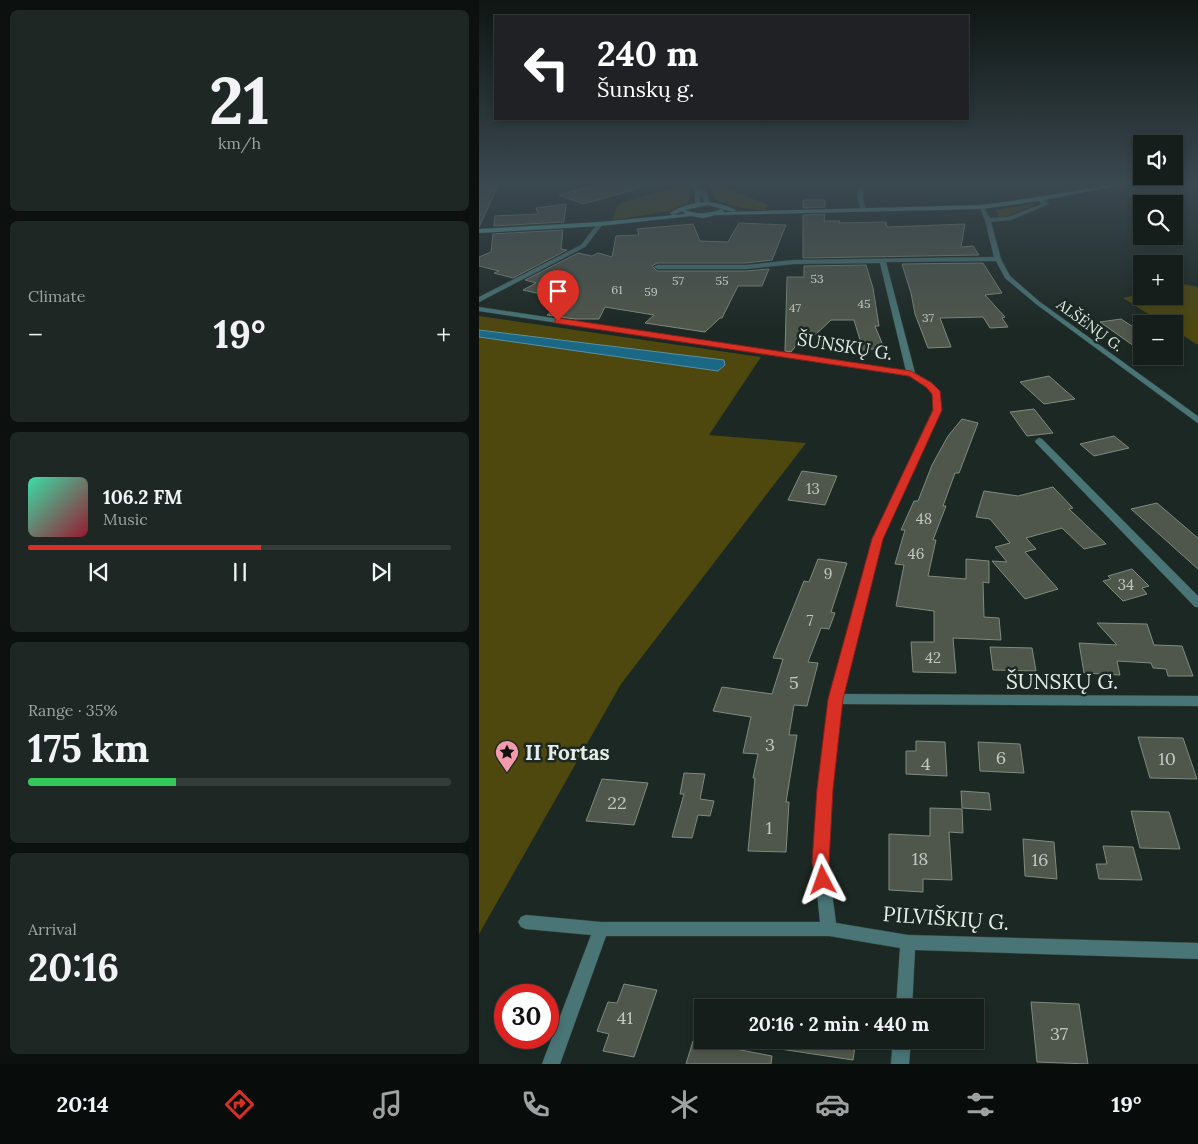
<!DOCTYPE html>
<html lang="en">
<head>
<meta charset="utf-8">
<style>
	body { margin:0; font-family:Lora,serif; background:#1e2723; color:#f1f3f6; height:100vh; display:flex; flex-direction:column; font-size:19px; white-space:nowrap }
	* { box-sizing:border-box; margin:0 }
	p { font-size:16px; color:#9da2a2 }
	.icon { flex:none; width:28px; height:28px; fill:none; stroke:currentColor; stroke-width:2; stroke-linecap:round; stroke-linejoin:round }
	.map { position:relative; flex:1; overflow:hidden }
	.panel { display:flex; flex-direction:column; gap:10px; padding:10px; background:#0c100e; width:479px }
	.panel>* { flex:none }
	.banner { position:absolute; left:15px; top:15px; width:475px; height:105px; border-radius:0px; box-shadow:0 2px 8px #0003,0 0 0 1px #343c39; background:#202124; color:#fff; overflow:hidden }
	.tools { position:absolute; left:654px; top:135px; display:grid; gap:10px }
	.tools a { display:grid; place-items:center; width:50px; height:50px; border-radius:0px; background:#151e1a; box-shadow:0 2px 8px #0003,0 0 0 1px #343c39; font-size:25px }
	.speed { position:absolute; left:15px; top:984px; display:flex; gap:10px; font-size:25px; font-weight:700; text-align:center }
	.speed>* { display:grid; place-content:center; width:65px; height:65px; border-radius:50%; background:#151e1a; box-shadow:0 2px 8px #0003,0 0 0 1px #343c39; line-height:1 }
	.speed .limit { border:8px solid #d22; background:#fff; color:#111 }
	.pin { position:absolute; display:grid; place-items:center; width:42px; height:42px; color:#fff; margin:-51px -21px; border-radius:50% 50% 50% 0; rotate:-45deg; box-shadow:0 0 5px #0007 }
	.pin .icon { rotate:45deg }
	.me { position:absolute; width:55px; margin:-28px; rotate:356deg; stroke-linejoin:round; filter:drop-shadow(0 0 4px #0008) }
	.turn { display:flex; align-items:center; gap:18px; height:105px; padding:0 20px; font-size:22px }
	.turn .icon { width:65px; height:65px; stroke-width:2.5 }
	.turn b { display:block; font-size:35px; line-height:42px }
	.big { font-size:38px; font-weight:700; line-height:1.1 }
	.panel .card { flex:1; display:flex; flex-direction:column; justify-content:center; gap:8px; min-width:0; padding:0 18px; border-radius:8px; background:#1e2723 }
	.panel .dial { align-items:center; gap:0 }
	.dial b { font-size:65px; line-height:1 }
	.song { display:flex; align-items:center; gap:15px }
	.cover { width:60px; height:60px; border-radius:8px; background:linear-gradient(135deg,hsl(160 70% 55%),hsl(350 70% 35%)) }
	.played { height:5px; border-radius:2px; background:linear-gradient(90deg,#d93025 55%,#343c39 55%) }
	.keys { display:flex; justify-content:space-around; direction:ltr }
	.heat { display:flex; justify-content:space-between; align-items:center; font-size:28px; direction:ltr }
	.charge { height:8px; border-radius:4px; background:linear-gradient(90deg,#34c759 35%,#343c39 0) }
	.trip { position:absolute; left:215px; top:999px; width:290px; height:50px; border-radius:0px; background:#151e1a; box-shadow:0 2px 8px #0003,0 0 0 1px #343c39; font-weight:700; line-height:50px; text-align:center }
	.menu { display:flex; height:80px; justify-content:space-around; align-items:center; background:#080c0a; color:#9da2a2 }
	.menu .icon { width:35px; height:35px }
	.menu .selected { color:#d93025 }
	.menu b { font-size:22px; color:#f1f3f6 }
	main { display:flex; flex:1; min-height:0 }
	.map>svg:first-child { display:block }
</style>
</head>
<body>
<main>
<section class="panel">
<div class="card dial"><b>21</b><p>km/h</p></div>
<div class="card"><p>Climate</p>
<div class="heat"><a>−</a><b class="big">19°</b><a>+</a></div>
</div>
<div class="card">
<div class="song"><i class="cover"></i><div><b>106.2 FM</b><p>Music</p></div></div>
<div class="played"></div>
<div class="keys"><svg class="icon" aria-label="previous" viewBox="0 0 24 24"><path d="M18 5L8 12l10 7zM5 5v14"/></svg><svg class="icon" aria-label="pause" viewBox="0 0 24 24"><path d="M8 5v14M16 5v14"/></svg><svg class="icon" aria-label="next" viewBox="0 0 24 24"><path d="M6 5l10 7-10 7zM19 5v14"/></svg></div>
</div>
<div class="card"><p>Range · 35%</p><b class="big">175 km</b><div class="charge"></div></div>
<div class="card"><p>Arrival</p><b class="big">20:16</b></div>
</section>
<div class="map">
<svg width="720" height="1064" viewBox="0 0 720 1064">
	<rect width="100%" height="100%" fill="#1c2823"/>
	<path fill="#4e470e" d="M209,183L211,192L210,202L190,211L133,220L138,206L145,202Z
		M227,183L238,184L289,205L287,210C269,209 252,207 236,199L231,185Z
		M560,203L523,218L520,217L517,210Z
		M695,282L719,287V345L695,330V324H685L644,298L662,294V296H695Z
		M0,316L282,357L230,435L327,443L142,684L0,934Z"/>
	<path fill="#1a6886" stroke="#5790a4" d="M0,330L245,360L246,365L239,371L0,337Z"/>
	<path fill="#4f564b" stroke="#828a7e" d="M123,183H160L161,188L104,204L80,195Z
		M3,184H20L0,227V191Z
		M324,200H346V207L324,208Z
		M87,204L85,222L15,226L16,216L59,214L57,208Z
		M346,214L345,221H361L360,223L407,222L408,227L486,224L482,247L494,246L500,255L324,258V215Z
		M260,223L307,225L293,260L267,263H178L173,266L178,271H267L290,269L283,286H259L243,318H241L226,332L166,323L175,315L126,307L120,319H96L68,315L88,300L44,290L57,283L46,280L99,253L113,256L119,253L133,257L137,236L160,235L158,229L214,224L221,241L249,242Z
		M84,230L82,249L88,250L34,278L15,273L20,271L0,266V257L12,252L14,234Z
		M504,263L523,293L506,295L526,317L523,318L529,327L511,328L504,317L461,318L472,347L449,348L436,314L432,293L423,264Z
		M387,265L394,288L400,326H396L405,348L384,350L375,320H352L335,336L326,334L312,352L306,351L308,277H325V266Z
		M642,319L662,332V351L621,322Z
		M570,376L596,399L565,404L541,382Z
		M555,409L574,433L548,436L531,412Z
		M483,419L499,423L480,473H476L464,506H467L454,540H457L449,576L487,579V559L510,561V583L504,582L505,617L520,618L522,640L474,638L477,673L434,672L432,642H455V611L417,606L425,565L416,564L426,530H422L435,501H439L453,465L469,436Z
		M635,436L650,448L615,456L601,444Z
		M323,471L358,476L346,505L309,500Z
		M574,487L594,508L590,509L627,544L605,549L583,528L547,538L557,549L546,552L579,589L546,599L513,561L528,562L516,547L531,543L511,519L497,517L505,491L539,496Z
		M678,503L720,539V570L652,509Z
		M339,559L368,563L352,612L356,613L350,629L342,628L329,662L339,663L328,706L315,705L310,735H318L307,802H310L307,852L269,851L276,778H274L279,754L264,753L272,717L234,711L243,687L293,694L304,659L294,658L325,581L330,582Z
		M653,569L670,586L663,588L668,594L644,601L624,581L632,579L629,576Z
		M618,623L668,624L675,645L703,646L714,676H689L687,669L674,668L672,663L638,661L641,675L605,673L600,643L638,645Z
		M511,647L553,648L557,671L514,670Z
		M659,737L704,738L718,779L671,778Z
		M437,741L466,742L468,776L427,774V751H437Z
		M499,742L541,744L545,773L501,771Z
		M205,773L226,774L221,799L235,801L231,816L219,815L213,838L193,837L205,794H201Z
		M123,779L169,783L155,825L107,821Z
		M482,791L510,793L512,810L483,808Z
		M451,808L483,809L484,833L470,832L473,880L444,879V892L410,890V834L451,836Z
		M652,811L690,812L701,849L661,848Z
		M544,839L575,842L578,879L546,876Z
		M624,846L654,847L663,880L620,879L617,864H628Z
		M145,984L178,990L155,1057L124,1051L130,1034L118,1031L129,1002L138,1003Z
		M552,1002L600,1004L609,1064L558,1062Z
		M302,1040H377L374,1060L301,1049Z
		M214,1041L293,1056L292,1064H207Z"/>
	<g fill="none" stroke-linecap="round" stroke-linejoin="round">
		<g stroke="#38443f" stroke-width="1">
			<path id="minor" d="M212,183H218L228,193L231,205H227L221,192V204L216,205V187Z
				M379,183H385L384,200L388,210L385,212C377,205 379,193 379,183Z
				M558,198H562L570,204L532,220L512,222L522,259L531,276L561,302L720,417V424L557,304L526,278L517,261L407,262L436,373L453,383L461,391L462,410L403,539L364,694L720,696V706L363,704L353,789L349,863L357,923L429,935L720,943V959L436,950L433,1008H417L421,948L350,936H127L81,1064H63L112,935L47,929L42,927L39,922L42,917L47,915L122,922H341L335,863L339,789L351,699L393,539L454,410V394L447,387L430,376L0,311V307L427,371L401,263L315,264L267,269H178L175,267L178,265H267L315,260L515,257L506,220L500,206H504L511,218L529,217L563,204L558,200Z
				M119,223L124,224L106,247L0,302V297L102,245Z
				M560,438L563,439L720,597V607H716L557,443L556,441Z
				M414,1040H432L430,1064H412Z"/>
		</g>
		<g stroke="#38443f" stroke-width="1">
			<path id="secondary" d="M641,183H653L560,201L502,209L237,215L224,218L212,216L121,226L0,233V229L121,222L206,214L204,211L194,215L191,213C211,200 236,199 257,210L254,212L229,205L206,210C219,215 229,214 242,209L245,211L244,212L502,205L560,197Z"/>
		</g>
		<use href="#minor" fill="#497576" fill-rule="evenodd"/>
		<use href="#secondary" fill="#59a3a4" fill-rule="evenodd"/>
	</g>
	<linearGradient id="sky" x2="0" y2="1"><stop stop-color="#0f1613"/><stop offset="0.55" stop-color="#3a4850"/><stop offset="1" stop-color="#3a4850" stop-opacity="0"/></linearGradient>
	<rect width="720" height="332" fill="url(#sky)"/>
	<path fill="#d93025" stroke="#8d1f18" d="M79,318L432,371L453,383L461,391L463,410L404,539L364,699L354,789L350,863L352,880L350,885L344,887L338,885L333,863L338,789L349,699L393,539L454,410L453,394L447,387L430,376L76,323V319Z"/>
	<defs>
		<g id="sight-pin" transform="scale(1.25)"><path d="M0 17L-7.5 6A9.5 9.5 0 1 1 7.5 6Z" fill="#f39aab" stroke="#1c2823"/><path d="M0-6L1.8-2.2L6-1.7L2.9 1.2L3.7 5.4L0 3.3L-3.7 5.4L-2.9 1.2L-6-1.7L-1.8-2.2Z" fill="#111"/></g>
	</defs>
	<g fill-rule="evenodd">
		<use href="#sight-pin" x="28" y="752"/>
	</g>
	<g text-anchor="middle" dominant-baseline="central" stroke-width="5" stroke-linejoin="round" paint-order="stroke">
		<g font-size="12" fill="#c0c7c2">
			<text x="338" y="278">53</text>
			<text x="199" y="280">57</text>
			<text x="243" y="280">55</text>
			<text x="138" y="289">61</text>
			<text x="172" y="291">59</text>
			<text x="385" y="303">45</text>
			<text x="316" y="307">47</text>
			<text x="449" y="317">37</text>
		</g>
		<g font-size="15" fill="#e5ede9" stroke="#1c2823">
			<text transform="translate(611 325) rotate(36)">ALŠĖNŲ G.</text>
		</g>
		<g font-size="15" fill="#c0c7c2">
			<text x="334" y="488">13</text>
			<text x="445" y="518">48</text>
			<text x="437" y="553">46</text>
			<text x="349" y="573">9</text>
			<text x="647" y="584">34</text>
			<text x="331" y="620">7</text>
			<text x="454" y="657">42</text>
		</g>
		<g font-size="18" fill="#e5ede9" stroke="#1c2823">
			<text transform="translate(366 346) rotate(9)">ŠUNSKŲ G.</text>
		</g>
		<g font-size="18" fill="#c0c7c2">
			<text x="315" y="682">5</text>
			<text x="291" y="744">3</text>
			<text x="522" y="757">6</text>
			<text x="688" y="758">10</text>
			<text x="447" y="763">4</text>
			<text x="138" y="802">22</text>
			<text x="290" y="827">1</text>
			<text x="441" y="858">18</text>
			<text x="561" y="859">16</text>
			<text x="146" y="1017">41</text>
			<text x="580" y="1033">37</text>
		</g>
		<g font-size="21" fill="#e5ede9" stroke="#1c2823">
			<text x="583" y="681">ŠUNSKŲ G.</text>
			<text transform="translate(467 918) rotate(4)">PILVIŠKIŲ G.</text>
		</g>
		<g font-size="21" font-weight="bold" fill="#e5ede9" stroke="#1c2823" text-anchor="start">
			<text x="46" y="752">II Fortas</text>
		</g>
	</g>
</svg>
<div class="tools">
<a><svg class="icon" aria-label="sound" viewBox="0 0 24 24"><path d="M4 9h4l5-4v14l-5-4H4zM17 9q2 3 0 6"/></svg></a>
<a><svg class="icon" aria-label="search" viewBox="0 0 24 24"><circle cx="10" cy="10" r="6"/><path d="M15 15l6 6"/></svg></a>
<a>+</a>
<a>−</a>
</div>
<div class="speed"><div class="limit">30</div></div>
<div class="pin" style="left:79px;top:321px;background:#d93025"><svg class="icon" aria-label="arrive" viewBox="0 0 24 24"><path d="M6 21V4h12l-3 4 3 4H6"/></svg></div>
<svg class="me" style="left:344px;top:880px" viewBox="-20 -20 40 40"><path d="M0-17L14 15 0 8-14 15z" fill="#d93025" stroke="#fff" stroke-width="4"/></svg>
<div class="trip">20:16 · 2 min · 440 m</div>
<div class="banner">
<div class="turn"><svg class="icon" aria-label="left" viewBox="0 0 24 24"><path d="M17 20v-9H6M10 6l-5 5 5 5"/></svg><div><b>240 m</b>Šunskų g.</div></div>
</div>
</div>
</main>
<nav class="menu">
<b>20:14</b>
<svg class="icon selected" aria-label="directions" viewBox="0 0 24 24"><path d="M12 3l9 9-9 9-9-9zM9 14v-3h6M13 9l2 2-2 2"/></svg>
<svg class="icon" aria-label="music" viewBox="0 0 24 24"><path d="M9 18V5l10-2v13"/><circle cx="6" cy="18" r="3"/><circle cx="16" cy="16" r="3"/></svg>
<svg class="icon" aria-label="phone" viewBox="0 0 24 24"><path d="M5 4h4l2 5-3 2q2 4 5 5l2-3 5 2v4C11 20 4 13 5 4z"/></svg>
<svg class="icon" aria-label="climate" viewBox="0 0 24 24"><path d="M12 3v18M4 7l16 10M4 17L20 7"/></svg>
<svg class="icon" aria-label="car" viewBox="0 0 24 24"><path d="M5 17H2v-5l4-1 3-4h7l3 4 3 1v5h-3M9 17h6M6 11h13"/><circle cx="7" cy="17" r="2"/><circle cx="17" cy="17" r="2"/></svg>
<svg class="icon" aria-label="filters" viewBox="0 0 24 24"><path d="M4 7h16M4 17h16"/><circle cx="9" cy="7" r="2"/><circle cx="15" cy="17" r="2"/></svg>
<b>19°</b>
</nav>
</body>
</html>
